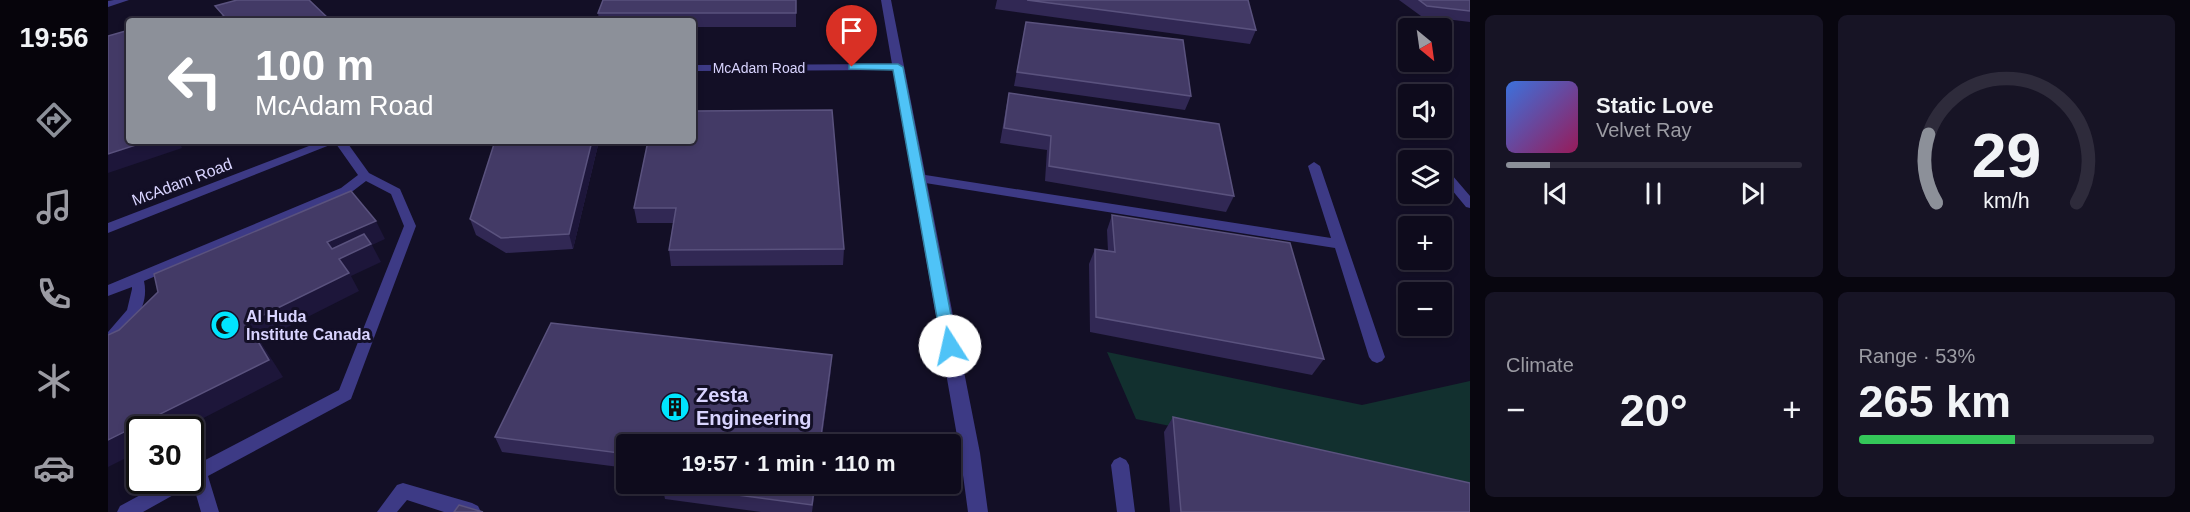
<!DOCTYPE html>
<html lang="en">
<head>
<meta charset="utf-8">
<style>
	body { margin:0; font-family:Arial,sans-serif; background:#171425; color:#f1f3f6; height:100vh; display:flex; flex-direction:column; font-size:22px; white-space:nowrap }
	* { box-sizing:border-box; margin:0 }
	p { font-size:20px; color:#9b9ba3 }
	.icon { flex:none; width:33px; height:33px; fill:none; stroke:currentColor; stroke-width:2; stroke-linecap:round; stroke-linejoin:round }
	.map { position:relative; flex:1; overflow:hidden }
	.side { display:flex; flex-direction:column; gap:15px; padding:15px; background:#08060f; width:720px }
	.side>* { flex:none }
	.guide { position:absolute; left:18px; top:18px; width:570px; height:126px; border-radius:6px; box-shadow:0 3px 9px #0003,0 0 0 2px #2e2b3b; background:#8c9099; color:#fff; overflow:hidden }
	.needle { width:39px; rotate:151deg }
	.controls { position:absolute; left:1290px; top:18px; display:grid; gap:12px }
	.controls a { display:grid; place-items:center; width:54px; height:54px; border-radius:6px; background:#0e0b1c; box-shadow:0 3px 9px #0003,0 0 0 2px #2e2b3b; font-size:30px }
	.speed { position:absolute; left:18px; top:416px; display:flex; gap:12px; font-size:30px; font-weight:700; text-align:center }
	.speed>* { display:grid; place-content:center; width:78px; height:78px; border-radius:50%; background:#0e0b1c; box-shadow:0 3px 9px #0003,0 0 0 2px #2e2b3b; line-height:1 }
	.speed .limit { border:3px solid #111; border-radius:9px; background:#fff; color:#111 }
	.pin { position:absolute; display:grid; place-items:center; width:51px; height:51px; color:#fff; margin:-62px -26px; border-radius:50% 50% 50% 0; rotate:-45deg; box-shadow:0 0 6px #0007 }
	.pin .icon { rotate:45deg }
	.me { position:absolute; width:66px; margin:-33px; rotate:350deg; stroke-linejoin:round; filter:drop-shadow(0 0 4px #0008) }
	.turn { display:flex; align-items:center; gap:21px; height:126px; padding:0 30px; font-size:27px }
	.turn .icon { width:78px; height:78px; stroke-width:2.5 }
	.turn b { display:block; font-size:42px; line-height:51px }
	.big { font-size:45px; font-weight:700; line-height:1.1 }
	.side .card { flex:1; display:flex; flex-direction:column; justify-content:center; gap:9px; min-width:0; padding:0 21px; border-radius:9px; background:#171425 }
	.side .dial { align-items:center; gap:0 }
	.dial svg { height:156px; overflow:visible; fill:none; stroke:#2e2b3b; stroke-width:7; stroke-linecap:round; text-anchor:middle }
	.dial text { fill:#f1f3f6; stroke:none }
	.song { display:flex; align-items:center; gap:18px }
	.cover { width:72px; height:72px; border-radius:9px; background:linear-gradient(135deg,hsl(220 70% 55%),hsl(330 70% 35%)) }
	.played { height:6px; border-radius:3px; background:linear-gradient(90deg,#8c9099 15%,#2e2b3b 15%) }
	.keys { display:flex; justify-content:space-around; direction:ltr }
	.heat { display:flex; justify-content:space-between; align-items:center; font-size:33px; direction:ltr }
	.charge { height:9px; border-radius:4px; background:linear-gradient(90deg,#34c759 53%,#2e2b3b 0) }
	.side .tiles { flex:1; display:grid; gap:15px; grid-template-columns:repeat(2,1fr) }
	.trip { position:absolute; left:508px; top:434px; width:345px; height:60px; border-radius:6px; background:#0e0b1c; box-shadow:0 3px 9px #0003,0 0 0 2px #2e2b3b; font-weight:700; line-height:60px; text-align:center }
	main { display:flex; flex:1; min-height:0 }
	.tab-bar { display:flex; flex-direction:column; width:108px; justify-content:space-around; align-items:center; background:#06040b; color:#9b9ba3 }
	.tab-bar .icon { width:42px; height:42px }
	.tab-bar .current { color:#8c9099 }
	.tab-bar b { font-size:27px; color:#f1f3f6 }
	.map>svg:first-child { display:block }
</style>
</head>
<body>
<main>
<nav class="tab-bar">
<b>19:56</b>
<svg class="icon current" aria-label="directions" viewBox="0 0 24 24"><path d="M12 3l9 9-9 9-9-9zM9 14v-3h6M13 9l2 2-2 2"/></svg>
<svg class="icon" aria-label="music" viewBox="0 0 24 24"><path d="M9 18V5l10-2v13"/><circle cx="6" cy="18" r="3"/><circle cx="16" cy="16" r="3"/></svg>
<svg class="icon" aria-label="phone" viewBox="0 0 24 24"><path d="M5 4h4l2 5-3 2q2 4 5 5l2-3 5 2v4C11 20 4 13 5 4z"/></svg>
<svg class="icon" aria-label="climate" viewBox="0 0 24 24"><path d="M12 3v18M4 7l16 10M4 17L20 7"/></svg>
<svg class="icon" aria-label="car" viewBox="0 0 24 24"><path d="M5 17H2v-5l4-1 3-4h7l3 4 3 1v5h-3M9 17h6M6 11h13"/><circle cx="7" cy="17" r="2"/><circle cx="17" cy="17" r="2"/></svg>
</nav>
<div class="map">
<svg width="1362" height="512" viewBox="0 0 1362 512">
	<rect width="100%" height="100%" fill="#130f26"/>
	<path fill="#12302f" d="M999,352L1254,405L1362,381V488L1028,419Z"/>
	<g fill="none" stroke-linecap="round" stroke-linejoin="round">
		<path fill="#3d3a85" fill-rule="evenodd" d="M6,0H21L0,7V1Z
			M226,141H238L261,173L292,189L308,226L243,399L100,476L111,512H93L85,484L35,512H9L12,506L60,480H82V468L231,390L296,226L283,194L258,181L241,194L36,281C42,309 22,327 5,346L0,348V332L19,310L24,289V287L0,296V285L233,188L250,175Z
			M1206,162L1212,166L1277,357L1274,361L1269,363L1264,361L1261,357L1227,248L811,182L805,178L811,174L1223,238L1200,166Z
			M1334,167L1338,168L1362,196V208L1358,207L1334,178Z
			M1012,457L1018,460L1021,465L1027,512H1009L1003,465L1006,460Z
			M295,483L364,503L370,506L373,512H336L299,500L289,512H269L289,485Z"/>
		<path fill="#3d3a85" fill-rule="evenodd" d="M773,0H783L872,453L880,512H860L852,453L785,70L585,71V65L784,64Z
			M214,141H232L0,233V223Z"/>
	</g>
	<path fill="#312854" d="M688,0V27H585V21H491L490,13Z
		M889,0H1140L1148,30L1142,44L887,9Z
		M1291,0H1362V22L1313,16Z
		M918,22L1083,96L1077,110L906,86Z
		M901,93L1126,196L1118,212L937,181L939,150L892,143L898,108Z
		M387,141H491L465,249L398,253L368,235L362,219Z
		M540,141L736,249L735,265L563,266L561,250L565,223H529L526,208Z
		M1004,215L1216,359L1204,375L982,332L981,264L987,249L1000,251L999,230Z
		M723,370L713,444H519V468L394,452L387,437Z
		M1065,417L1362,512H1062L1056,432Z
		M708,483L704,512H653L557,499L554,485Z"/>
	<path fill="#1d163a" d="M40,141H71L74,148L0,173V154Z
		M484,141H491L465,249L461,234Z
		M268,221L277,239L264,245L273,262L243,276L251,291L152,341L175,377L74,429H32V451L0,467V440L139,323L219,242Z
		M724,355L723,370L713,444H712Z"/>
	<path fill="#433a66" stroke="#5a527e" stroke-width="1.5" d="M129,0H201L223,21H99L116,16L107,6Z
		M495,0H688V13H490Z
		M919,0H1140L1148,30Z
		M1311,0H1362V11L1319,6Z
		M918,22L1075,40L1083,96L909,72Z
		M21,30V141H40L0,154V36Z
		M901,93L1111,124L1126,196L941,166L943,136L896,128Z
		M724,110L736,249L561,250L568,208H526L540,141H585V111Z
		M387,141H484L461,234L393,238L362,219Z
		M243,191L268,221L219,242L224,249L256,234L263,244L231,259L241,273L139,323L161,360L0,440V335L11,330L50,292L46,274Z
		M1004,215L1182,243L1216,359L988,317L987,249L1007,252Z
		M443,323L724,355L712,444H519V454L387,437Z
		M1065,417L1362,483V512H1073Z
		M554,483H707L704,505L554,485Z
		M351,505L375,512H346Z"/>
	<path fill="#4fc3f7" stroke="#337fa1" stroke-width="1.5" d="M744,64H790L795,67L849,346L847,350L842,352L834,346L785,70L741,69V65Z"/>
	<defs>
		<g id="mosque-disc" transform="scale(1.5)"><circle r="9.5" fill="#00e5ff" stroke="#130f26"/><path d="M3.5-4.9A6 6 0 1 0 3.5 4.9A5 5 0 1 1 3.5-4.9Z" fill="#111"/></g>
		<g id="building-disc" transform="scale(1.5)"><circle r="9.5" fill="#00e5ff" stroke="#130f26"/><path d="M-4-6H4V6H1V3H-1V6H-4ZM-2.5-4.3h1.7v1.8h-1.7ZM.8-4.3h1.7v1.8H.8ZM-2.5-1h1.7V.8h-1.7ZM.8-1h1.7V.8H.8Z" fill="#111"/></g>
	</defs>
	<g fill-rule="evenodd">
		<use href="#mosque-disc" x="117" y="325"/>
		<use href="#building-disc" x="567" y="407"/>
	</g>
	<g text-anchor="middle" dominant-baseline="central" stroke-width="6" stroke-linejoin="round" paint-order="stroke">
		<g font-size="14" fill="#d9d4ff" stroke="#130f26">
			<text x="651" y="68">McAdam Road</text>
		</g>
		<g font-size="16" fill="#d9d4ff" stroke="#130f26">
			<text transform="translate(74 182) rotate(-21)">McAdam Road</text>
		</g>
		<g font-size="16" font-weight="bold" fill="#d9d4ff" stroke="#130f26" text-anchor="start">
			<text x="138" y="316">Al Huda<tspan x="138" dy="18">Institute Canada</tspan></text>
		</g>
		<g font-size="20" font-weight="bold" fill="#d9d4ff" stroke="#130f26" text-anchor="start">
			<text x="588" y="395">Zesta<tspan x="588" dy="23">Engineering</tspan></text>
		</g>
	</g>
</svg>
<div class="controls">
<a><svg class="needle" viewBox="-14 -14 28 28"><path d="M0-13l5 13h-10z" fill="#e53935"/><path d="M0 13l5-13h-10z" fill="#9b9ba3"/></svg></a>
<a><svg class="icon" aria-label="sound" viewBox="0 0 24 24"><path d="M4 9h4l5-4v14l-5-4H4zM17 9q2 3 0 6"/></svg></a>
<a><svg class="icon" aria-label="layers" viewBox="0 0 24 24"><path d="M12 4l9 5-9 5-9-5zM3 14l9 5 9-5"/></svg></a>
<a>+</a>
<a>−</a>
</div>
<div class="speed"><div class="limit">30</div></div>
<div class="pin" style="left:744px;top:67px;background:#d93025"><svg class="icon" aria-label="arrive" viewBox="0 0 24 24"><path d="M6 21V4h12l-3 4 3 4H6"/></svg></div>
<svg class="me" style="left:842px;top:346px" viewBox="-20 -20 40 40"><circle r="19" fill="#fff"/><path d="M0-13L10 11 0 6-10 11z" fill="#4fc3f7"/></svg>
<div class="trip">19:57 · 1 min · 110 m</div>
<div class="guide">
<div class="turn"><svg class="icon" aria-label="left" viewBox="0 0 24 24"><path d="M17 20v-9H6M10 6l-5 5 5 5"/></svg><div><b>100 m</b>McAdam Road</div></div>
</div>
</div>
<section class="side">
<div class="tiles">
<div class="card">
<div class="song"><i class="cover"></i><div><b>Static Love</b><p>Velvet Ray</p></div></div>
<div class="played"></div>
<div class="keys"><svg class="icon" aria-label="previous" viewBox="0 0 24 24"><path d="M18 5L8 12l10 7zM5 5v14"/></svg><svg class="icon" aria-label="pause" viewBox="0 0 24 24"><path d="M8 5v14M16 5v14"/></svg><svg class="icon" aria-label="next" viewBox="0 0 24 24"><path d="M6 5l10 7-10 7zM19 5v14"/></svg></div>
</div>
<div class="card dial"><svg viewBox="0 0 100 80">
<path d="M14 69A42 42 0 1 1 86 69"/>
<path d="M14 69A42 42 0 0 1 10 34" stroke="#8c9099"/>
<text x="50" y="56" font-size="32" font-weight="700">29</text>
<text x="50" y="72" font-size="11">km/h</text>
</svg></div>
<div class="card"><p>Climate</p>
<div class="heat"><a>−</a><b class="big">20°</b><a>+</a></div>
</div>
<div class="card"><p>Range · 53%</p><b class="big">265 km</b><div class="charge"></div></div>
</div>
</section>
</main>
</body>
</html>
